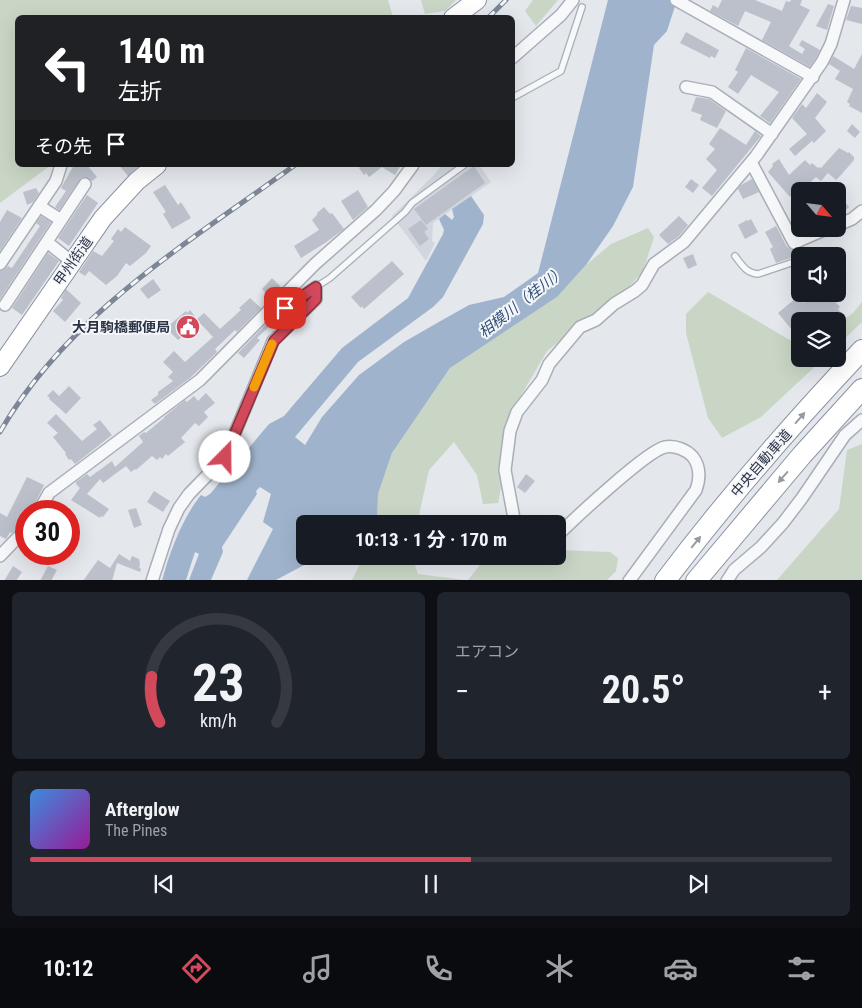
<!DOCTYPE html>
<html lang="ja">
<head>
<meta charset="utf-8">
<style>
	body { margin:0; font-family:"Roboto Condensed","Noto Sans JP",sans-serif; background:#20242c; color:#f1f3f6; height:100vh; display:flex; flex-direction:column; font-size:19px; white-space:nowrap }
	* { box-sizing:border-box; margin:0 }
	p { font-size:16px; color:#9ea1a6 }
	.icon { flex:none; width:28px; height:28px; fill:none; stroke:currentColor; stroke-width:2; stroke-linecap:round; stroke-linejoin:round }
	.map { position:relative; height:580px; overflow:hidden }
	.panel { display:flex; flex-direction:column; gap:12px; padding:12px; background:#0d0f14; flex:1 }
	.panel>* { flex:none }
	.top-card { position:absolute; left:15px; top:15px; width:500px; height:152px; border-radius:8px; box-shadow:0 5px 20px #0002; background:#202124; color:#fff; overflow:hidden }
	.needle { width:32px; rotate:118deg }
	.controls { position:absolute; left:791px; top:182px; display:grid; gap:10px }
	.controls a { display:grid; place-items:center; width:55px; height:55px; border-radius:8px; background:#171b24; box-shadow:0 5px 20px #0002; font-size:25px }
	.speed { position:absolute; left:15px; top:500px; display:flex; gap:10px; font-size:25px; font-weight:700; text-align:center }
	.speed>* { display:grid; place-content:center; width:65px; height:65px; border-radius:50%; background:#171b24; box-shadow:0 5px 20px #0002; line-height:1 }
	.speed .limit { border:8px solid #d22; background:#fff; color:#111 }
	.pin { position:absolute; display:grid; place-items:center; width:42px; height:42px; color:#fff; margin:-21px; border-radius:10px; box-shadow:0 2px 8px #0006 }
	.me { position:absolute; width:55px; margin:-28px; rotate:22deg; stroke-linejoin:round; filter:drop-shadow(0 0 4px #0008) }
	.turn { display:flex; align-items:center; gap:18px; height:105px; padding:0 20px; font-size:22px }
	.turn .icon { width:65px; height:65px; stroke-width:2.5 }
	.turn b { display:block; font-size:35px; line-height:42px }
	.then { display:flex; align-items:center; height:48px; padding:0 20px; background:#0003; gap:10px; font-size:19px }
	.big { font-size:38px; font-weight:700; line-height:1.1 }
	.panel .card { flex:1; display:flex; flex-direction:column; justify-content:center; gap:8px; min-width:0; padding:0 18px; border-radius:8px; background:#20242c }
	.panel .dial { align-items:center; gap:0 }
	.dial svg { height:130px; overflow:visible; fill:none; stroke:#363941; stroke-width:7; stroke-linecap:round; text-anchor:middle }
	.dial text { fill:#f1f3f6; stroke:none }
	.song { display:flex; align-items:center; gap:15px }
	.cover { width:60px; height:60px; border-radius:8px; background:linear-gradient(135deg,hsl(210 70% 55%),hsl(300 70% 35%)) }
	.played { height:5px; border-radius:2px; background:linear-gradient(90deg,#d1495b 55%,#363941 55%) }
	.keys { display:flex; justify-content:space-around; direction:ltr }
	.heat { display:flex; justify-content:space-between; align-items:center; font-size:28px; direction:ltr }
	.panel .tiles { flex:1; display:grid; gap:12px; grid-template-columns:1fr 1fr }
	.card:last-child { grid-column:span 2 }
	.trip { position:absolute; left:296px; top:515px; width:270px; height:50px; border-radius:8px; background:#171b24; box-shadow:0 5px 20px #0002; font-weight:700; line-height:50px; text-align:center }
	.tab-bar { display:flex; height:80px; justify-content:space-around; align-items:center; background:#090b0e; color:#9ea1a6 }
	.tab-bar .icon { width:35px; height:35px }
	.tab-bar .current { color:#d1495b }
	.tab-bar b { font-size:22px; color:#f1f3f6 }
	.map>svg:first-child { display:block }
</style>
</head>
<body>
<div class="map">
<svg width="862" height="581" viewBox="0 0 862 581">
	<rect width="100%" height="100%" fill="#e4e7ec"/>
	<path fill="#d2d6de" d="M442,165H479L491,182L433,223L432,241L435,243L426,261L392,216L434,175Z"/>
	<path fill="#c9d6c5" d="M0,0H388L393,17L18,18V165H51L0,203Z
		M421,0H456L445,11L425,14Z
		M533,0H558L536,26L525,11Z
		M648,228L654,237L643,271L630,286L547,351L516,404L505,436L503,477L498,503L483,504L477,475L454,442L429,470L417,524H377L378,494L392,453L450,368L557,297L586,265L611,244Z
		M708,292L800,346V359H823L761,417L722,438L708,418L686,333V314Z
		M862,302V322L838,345V324L853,313Z
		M862,444V580H777L839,509L847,450Z
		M558,550L610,552L618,558L616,571L607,580H468L487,556H558Z
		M364,556H412L418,574L465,580H352Z"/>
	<path fill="#9fb4cc" d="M608,0H677L667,31L654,45L633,187L613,226L586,265L557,297L450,368L392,453L378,494L377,524H305V556H321L276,580H247L273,529L263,522L271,494L260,487L256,491L257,494L222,547L223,552L211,580H189L199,554L195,552L186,580L162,581C169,553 183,517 201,495L205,497L210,494L269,424L284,416L342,348L408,298L443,234L444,230L439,219L445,214L452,220L454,217L452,209L471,196L484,215L483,224L443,297L433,307L358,362L295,437L305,445L322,417L359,375L404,342L437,323L469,305L504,297L538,273Z"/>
	<path fill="#bbc0ca" d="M722,0H755L782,11L786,1L790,2L791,0H802L800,5L810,10L789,46L802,54L805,49L799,45L802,40L820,50L816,58L810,67L762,40L771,22L745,11L738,26L710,11L713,5L718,8Z
		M828,4L834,6L827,30L816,26Z
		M851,6L862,8V24L846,20Z
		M686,32L719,50L715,58L711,56L710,58L680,43Z
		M746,48L801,79L770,123L760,116L779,92L751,75L738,94L728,87L738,72L735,70Z
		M862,54V113L849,106L850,104L847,102L853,89L835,79L840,71L829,64L833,56L854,69Z
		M817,93L827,102L815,118L826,131L814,143L812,141L795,156L789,149L807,134L792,118L802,104L806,108Z
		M696,97L709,99L726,111L717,128L700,120L702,115L691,111Z
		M852,124L860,132L855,138L847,131Z
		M720,128L746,145L755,131L761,136L712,196L702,188L717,170L706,159L715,149L709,144Z
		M839,148L848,153L849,152L854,157V160L841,175L836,180L828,173L821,181L816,177L794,197L792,195L790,197L768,172L773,166L772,164L779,159L789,175L805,160L810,165L812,163L818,168L819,167L821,168Z
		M74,165H87L97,177L92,181L86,177L81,178L59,210L55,207L66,191L61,188Z
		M119,165H140L128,176Z
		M360,165H401L395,175L382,167L369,177L366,173L364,175L359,168L361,166Z
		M474,166L485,183L426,225L414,209Z
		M691,179L699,185L693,193L685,187Z
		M752,179L759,192L743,199L738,189L741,185Z
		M165,185L178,205L181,202L191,218L172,229L163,214L166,212L153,192Z
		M36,188L39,193L33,202L27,205L23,192Z
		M358,190L368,207L353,220L341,201Z
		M838,193L849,207L843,213L838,207Z
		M87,195L98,203L69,246L58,238Z
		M324,207L330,214L332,213L344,229L325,243L301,258L294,246L319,230L312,220L317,215V213Z
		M7,210L22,218L0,251V222Z
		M41,216L51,222L0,299V271L4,270L8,266L12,268L40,226L36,223Z
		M679,216L688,225L679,236L668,244L659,235Z
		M751,219L758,232L745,239L738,225L747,220L748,221Z
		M421,220L428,229L424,232L429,239L420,246L408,229Z
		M776,226L787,247L793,250L796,256L776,263L770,249L773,247L765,232Z
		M125,227L151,246L146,253L130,266L126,263L117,276L106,285L89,271L85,276L79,272L93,251L102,256L114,241L111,239L118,229L121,232Z
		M48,253L59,261L22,315L12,308Z
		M693,254L697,265L688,269L683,258Z
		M392,261L404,274L364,309L362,306L361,308L351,297Z
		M272,278L280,286L271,298L262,289Z
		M153,279L161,290L148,299L140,289Z
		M66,289L81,303L65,322L53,311L63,300L61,298Z
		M813,294H828L840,307L838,309L840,311L831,319L829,316L822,321L817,316L812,321H800V340L778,313L796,298L799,302L801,300L803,303Z
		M250,298L261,308L237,332L235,330L215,349L217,352L190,378L155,404L151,400L158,395V392L173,381L168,377L173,372L163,362L174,351L185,362L213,337L199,322L178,340L166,328L186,311L187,313L190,310L197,319L204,313L220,329L241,310L239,308Z
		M277,313L281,315L257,338L260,340L244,358L238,353Z
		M69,386L81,398L66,414L49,399L50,398L47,396L53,390L59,396Z
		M206,393L215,403L204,412L208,417L199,426L195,423L181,438L185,442L168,456L166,454L162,459L160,457L157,460L152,456L136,470L135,469L131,472L126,466L103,483L100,479L87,494L109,509L103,517L101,516L100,518L71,500L80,488L76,484V482L87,474L90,477L112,461L115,467L143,442L139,436L144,432L146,433L164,418V417L185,400L187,402L194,396L198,401Z
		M56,414L82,441L97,429L93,425L100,420L112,435L75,464L71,459L69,460L65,454L66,453L53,437L58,433L47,423Z
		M526,474L535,481L525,493L517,487Z
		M27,477L44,485L31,511H26V518L22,516L15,530L12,533L10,532L6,539L0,536V513L7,517Z
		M154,491L170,501L163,512L147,502Z
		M136,508L142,525L134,528L128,510Z
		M119,554L130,561L132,556L139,559L140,565L139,567L141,569L140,572L117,563L112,581H83L98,560L110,568Z
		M13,566L22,572L16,581H4Z
		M48,566L57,570L51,581H40Z"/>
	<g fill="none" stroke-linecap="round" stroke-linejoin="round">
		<g stroke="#a9aeb7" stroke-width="8">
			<path id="service" d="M512,98L561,71L582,7
				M794,243L801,256
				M735,256C742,265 746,273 758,274L800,260
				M316,287L330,278L405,212L412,203L464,165"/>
		</g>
		<g stroke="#a9aeb7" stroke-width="14">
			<path id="minor" d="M676,0L813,77
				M512,58L561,15L573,0
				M686,87L712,92L772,134
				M751,162L794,243L826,229
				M39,206L61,220
				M838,225L852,219L862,211
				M47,242L72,262
				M0,264L56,181L61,165
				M276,304L285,308L316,287
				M5,305L85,184
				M39,511L49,493L57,487L200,380L315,264L376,210L394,191L413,165
				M515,524L505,470L510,431L517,412L542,380L549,364L580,327L596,320L614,304L635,291L642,285L654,264L684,242L756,156L822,62L831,44L844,0
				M558,535C574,519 648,450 665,447C675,445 687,450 693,457C701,468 700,479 696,490L629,581
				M0,556L26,529
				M152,581L169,529L179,508L189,494L225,457L273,341L316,299V287
				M727,581L734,570L761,547L783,523L802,498L845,435L862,420"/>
		</g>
		<g stroke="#8b94a3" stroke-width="20">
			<path id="trunk" d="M453,18L477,0
				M0,367L103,218L137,181L157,165"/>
		</g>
		<g stroke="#8b94a3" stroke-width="22">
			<path id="motorway" d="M665,581C726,500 793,423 862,350
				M696,581L802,455L862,389"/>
		</g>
		<use href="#service" stroke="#f7f8fa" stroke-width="5.5"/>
		<use href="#minor" stroke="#f7f8fa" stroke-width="11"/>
		<use href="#trunk" stroke="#fff" stroke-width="18"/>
		<use href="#motorway" stroke="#fff" stroke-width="20"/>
		<g stroke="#7d8696" stroke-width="5">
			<path id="rail" d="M488,18L506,0
				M0,432C67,315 189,242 295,165"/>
		</g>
		<use href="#rail" stroke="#f4f6f9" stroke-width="3" stroke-dasharray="9" stroke-linecap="butt"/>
	</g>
	<defs><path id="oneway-solid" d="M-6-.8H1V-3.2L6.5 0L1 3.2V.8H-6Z" transform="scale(1.25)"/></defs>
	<g fill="#959aa2">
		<use href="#oneway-solid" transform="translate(800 418) rotate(-49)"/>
		<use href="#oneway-solid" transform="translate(783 477) rotate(131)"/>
		<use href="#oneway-solid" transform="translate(696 542) rotate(-51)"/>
	</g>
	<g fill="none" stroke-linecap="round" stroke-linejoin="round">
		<g stroke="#882f3b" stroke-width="12">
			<path id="route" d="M225,457L274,341L316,299V287L285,308"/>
		</g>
		<use href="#route" stroke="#d1495b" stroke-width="9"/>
		<path stroke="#f59e0b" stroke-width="9" d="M254,387L272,344"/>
	</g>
	<defs>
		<g id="civic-disc" transform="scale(1.25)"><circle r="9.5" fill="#d1495b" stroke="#f4f6f9"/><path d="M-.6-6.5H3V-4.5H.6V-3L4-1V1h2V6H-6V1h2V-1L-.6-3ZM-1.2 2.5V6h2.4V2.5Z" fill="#fff"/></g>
	</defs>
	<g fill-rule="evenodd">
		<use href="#civic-disc" x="188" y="327"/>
	</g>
	<g text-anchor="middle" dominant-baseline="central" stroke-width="4" stroke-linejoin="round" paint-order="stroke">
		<g font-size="14" fill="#2b3445" stroke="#f4f6f9">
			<text transform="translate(73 261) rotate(-55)">甲州街道</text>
			<text transform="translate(761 463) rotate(-49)">中央自動車道</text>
		</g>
		<g font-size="14" font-weight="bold" fill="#2b3445" stroke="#f4f6f9" text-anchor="end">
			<text x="170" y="327">大月駒橋郵便局</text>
		</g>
		<g font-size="15" font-style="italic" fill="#34527a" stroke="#f4f6f9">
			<text transform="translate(522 302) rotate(-38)">相模川（桂川）</text>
		</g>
	</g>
</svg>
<div class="controls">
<a><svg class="needle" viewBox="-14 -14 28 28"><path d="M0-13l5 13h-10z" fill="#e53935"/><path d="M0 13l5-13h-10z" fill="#9ea1a6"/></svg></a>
<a><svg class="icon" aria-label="sound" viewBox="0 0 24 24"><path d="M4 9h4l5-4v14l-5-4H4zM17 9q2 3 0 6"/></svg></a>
<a><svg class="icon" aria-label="layers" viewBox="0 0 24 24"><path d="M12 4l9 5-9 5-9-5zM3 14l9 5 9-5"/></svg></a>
</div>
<div class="speed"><div class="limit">30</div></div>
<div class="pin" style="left:285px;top:308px;background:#d93025"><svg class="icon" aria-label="arrive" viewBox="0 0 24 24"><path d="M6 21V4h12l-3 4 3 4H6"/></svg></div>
<svg class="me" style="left:225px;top:457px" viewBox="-20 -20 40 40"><circle r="19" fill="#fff"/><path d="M0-13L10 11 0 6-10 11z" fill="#d1495b"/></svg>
<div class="trip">10:13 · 1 分 · 170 m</div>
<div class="top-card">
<div class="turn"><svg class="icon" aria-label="left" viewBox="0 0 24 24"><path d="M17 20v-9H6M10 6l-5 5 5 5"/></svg><div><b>140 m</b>左折</div></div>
<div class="then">その先<svg class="icon" aria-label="arrive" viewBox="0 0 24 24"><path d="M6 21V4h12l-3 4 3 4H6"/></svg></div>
</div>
</div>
<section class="panel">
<div class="tiles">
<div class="card dial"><svg viewBox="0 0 100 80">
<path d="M14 69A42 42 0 1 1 86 69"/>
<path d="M14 69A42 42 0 0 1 9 41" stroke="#d1495b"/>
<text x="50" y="56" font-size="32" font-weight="700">23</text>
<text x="50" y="72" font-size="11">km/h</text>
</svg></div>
<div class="card"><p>エアコン</p>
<div class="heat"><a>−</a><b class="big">20.5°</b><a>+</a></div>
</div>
<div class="card">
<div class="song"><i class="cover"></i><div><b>Afterglow</b><p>The Pines</p></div></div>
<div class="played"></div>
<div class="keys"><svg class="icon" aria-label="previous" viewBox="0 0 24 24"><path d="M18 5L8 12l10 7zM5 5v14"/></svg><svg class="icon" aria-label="pause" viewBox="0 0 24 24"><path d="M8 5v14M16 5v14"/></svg><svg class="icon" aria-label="next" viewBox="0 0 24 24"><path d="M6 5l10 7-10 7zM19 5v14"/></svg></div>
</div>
</div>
</section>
<nav class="tab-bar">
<b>10:12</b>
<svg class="icon current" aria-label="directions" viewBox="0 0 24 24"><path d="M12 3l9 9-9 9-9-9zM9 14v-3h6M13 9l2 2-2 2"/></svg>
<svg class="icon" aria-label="music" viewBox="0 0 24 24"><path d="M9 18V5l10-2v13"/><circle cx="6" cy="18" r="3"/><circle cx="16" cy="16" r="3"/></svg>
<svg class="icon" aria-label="phone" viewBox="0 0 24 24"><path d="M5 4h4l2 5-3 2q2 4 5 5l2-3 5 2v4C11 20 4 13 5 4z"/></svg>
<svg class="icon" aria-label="climate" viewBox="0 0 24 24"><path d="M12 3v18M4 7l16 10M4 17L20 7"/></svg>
<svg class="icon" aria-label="car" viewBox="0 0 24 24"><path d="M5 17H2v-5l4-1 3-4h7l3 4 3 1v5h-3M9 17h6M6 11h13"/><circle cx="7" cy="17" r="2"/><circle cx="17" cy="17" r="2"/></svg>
<svg class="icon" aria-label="filters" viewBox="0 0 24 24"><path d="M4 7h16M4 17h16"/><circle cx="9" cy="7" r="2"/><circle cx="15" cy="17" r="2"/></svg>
</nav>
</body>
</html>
